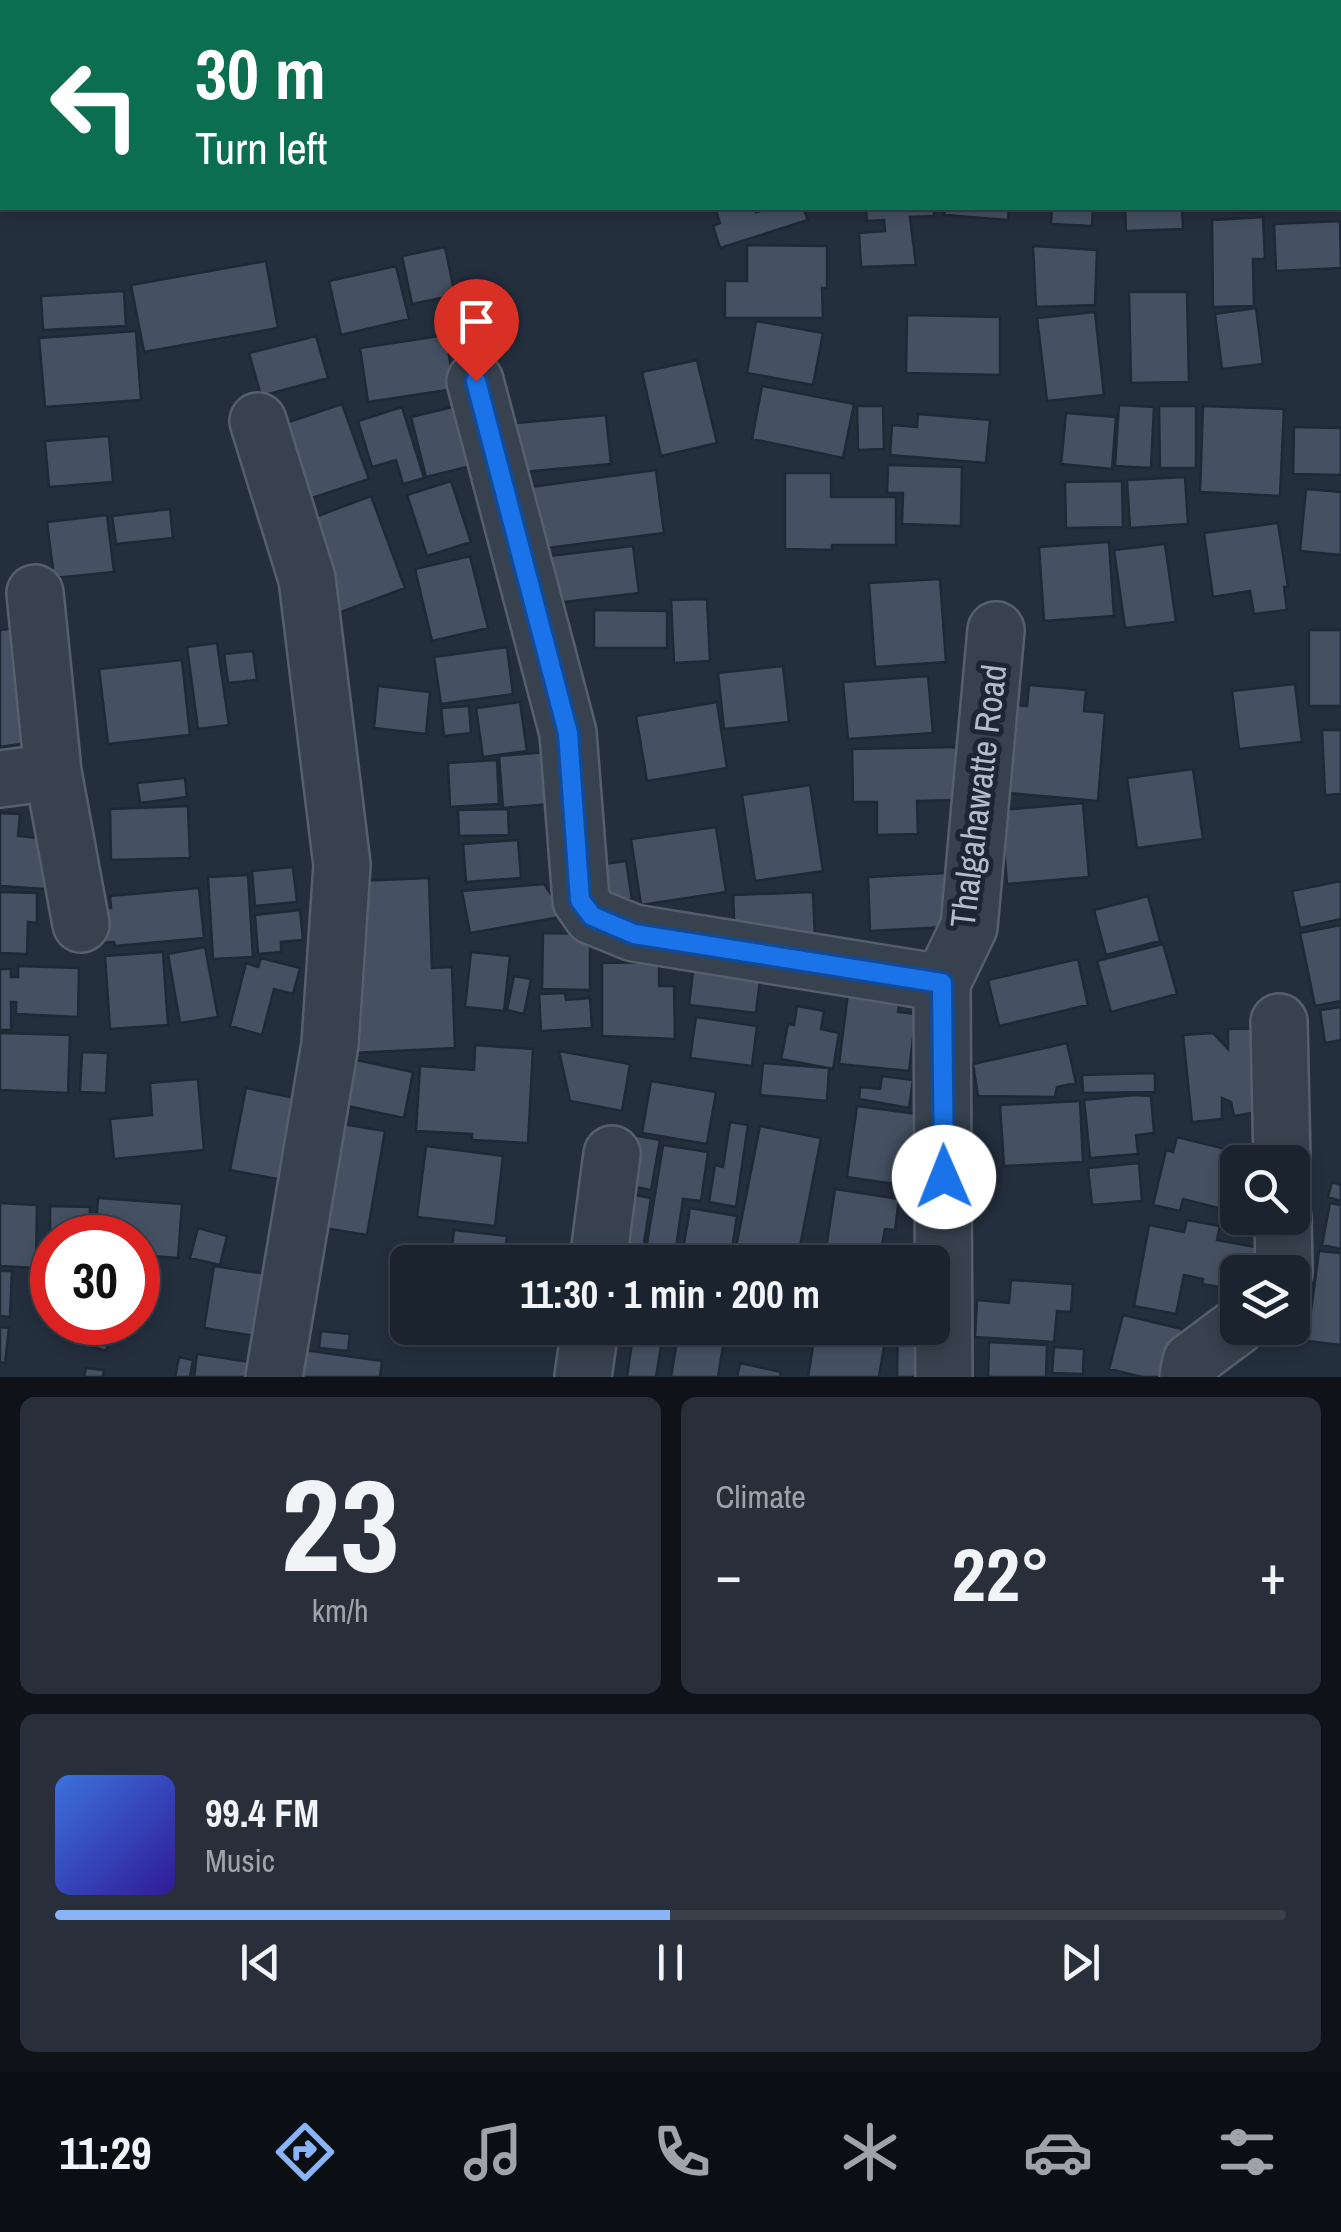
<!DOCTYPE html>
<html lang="en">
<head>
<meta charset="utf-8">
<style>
	body { margin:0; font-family:"Archivo Narrow",sans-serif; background:#282f3a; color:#f1f3f6; height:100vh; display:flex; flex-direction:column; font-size:38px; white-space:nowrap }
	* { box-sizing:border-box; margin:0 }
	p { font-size:32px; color:#a0a4aa }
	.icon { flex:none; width:55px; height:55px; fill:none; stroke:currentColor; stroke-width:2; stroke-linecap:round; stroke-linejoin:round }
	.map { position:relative; height:1377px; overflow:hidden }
	.panel { display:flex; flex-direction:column; gap:20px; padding:20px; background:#0f1319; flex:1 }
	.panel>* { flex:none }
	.banner { position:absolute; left:0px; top:0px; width:1342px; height:210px; box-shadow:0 5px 15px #0003,0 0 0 2px #39404a; background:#0b6e4f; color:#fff; overflow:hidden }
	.buttons { position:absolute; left:1220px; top:1145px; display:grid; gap:20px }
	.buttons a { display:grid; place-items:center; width:90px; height:90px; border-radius:15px; background:#1b232e; box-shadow:0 5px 15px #0003,0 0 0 2px #39404a; font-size:50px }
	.speed { position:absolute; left:30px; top:1215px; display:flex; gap:20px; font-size:50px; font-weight:700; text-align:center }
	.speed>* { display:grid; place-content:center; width:130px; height:130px; border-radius:50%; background:#1b232e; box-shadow:0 5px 15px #0003,0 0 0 2px #39404a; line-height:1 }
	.speed .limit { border:15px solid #d22; background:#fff; color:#111 }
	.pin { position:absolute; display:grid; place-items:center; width:85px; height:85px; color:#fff; margin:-102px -42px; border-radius:50% 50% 50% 0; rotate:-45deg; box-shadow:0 0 10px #0007 }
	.pin .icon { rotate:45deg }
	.me { position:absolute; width:110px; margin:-55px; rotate:359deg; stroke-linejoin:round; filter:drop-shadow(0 0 8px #0008) }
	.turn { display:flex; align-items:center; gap:35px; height:210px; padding:0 30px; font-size:45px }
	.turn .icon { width:130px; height:130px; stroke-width:2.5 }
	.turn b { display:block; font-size:70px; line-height:85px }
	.big { font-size:75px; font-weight:800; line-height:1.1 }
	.panel .card { flex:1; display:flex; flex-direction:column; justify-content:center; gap:15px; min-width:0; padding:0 35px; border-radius:15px; background:#282f3a }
	.panel .dial { align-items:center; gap:0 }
	.dial b { font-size:130px; line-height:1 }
	.song { display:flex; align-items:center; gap:30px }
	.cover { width:120px; height:120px; border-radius:15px; background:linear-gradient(135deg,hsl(220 70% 55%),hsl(250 70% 35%)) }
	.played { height:10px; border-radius:5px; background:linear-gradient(90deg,#8ab4f8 50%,#39404a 50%) }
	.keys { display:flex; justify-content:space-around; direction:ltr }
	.heat { display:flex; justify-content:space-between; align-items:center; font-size:55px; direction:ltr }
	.panel .tiles { flex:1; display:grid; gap:20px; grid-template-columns:1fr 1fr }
	.card:last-child { grid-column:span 2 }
	.trip { position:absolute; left:390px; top:1245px; width:560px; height:100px; border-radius:15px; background:#1b232e; box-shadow:0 5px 15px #0003,0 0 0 2px #39404a; font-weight:800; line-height:100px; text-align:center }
	.menu { display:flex; height:160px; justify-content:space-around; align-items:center; background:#0b0e12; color:#a0a4aa }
	.menu .icon { width:70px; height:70px }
	.menu .selected { color:#8ab4f8 }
	.menu b { font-size:45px; color:#f1f3f6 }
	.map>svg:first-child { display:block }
</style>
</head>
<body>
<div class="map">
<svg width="1341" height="1377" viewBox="0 0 1341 1377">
	<rect width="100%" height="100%" fill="#242f3e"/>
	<path fill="#455162" stroke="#1f2835" stroke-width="2.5" d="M715,208H755L756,212L771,208H803L808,220L720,248L713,226L720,223Z
		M866,208H934V216L910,217L916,265L861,267L859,233L885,231L884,220L867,221Z
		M945,208H1009L1008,220L944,215Z
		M1052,208H1093L1092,226L1051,224Z
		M1125,208H1182L1183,229L1126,231Z
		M1197,208H1257V212L1197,210Z
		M1263,217L1265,259H1253L1254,306L1213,307L1212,220Z
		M1340,221L1341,268L1276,271L1274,224Z
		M747,245L827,246V288H822L823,318H725V281H747Z
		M1033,246L1097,250L1095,305L1036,307Z
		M445,247L455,295L412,304L402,256Z
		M266,261L278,328L144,352L131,285Z
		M396,266L409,319L341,335L329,281Z
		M124,291L126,326L43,330L41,296Z
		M1129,292H1187L1189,382L1131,383Z
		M1256,308L1263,364L1222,369L1215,314Z
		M1095,312L1104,395L1047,401L1037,318Z
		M907,315L1000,317V375L906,373Z
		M756,321L823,333L813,385L747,373Z
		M136,331L141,400L45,407L39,338Z
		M446,335L454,389L368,402L360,348Z
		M316,336L328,378L261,396L249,353Z
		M697,360L717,443L661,456L642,372Z
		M762,386L854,404L843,458L752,439Z
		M342,404L369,479L306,500L280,425Z
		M461,405L475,465L426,477L411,417Z
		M1119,405L1154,407L1151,468L1115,466Z
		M857,406H883L884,449L858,450Z
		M1159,406H1196V468H1160Z
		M1203,406L1284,409L1280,496L1200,492Z
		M402,407L424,478L403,484L396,460L372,467L358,421Z
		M1066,413L1116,417L1112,469L1061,464Z
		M918,414L990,420L986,463L890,455L892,425L917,427Z
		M606,415L611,464L511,473L506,424Z
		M1294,427L1341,428V475L1293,474Z
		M109,436L113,482L49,487L45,441Z
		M888,465L962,467L961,526L902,524L903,493H887Z
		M656,470L664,533L524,551L516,489Z
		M785,473H831V497H896V545H832V550L785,549Z
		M1185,477L1188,524L1130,528L1127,480Z
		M451,481L471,542L427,556L407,495Z
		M1122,481L1123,527L1066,528L1065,482Z
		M1306,489L1341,492V555L1300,551Z
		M371,496L405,588L336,614L302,522Z
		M170,509L173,538L116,544L112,516Z
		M107,515L114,572L54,578L47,522Z
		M1278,523L1288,587H1284L1287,610L1254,614L1250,591L1213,597L1204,533Z
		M1109,542L1114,616L1044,621L1039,547Z
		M1165,544L1176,622L1125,628L1114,550Z
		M633,546L639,593L556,603L550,556Z
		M470,556L488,628L432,641L415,569Z
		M940,579L946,662L875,667L869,583Z
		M707,599L710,661L674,663L671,600Z
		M594,610L667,611V648H594Z
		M15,628L33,742L0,747V630Z
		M1309,630H1341V706H1309Z
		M217,643L229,725L198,729L187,647Z
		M507,647L513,694L441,704L434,657Z
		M253,651L257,680L228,683L224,654Z
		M182,660L190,735L108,744L99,669Z
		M783,666L789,722L724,729L718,673Z
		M928,676L933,733L848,739L843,682Z
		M1295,684L1302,742L1239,749L1232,691Z
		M1029,685L1086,690L1084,711L1105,713L1098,801L986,791L993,703L1027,706Z
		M378,686L430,692L426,734L374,728Z
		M520,702L527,751L483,757L476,708Z
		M717,702L727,768L647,781L636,716Z
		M469,706L471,733L444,736L441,708Z
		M1322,730H1341V794L1325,795Z
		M956,747L958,800L917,801L918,834L877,835V802H853L852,749Z
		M559,751L565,803L503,808L499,756Z
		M497,760L499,804L450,807L448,763Z
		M1193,769L1203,839L1137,848L1127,778Z
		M185,778L187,797L140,803L137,783Z
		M810,785L823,871L755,881L742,795Z
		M1083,803L1089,877L1007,884L1001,810Z
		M188,806L190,858L111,860L110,809Z
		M508,809L509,835L459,836L458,810Z
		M0,813L20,814L18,836L48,839L45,889L0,886Z
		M716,827L726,892L641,905L631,839Z
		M518,840L521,878L466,882L463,844Z
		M626,861L632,899L595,905L590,866Z
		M293,867L297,902L255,906L252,871Z
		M945,873L947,927L870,931L868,877Z
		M248,875L253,957L213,959L208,877Z
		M429,878L432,968L452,967L455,1048L352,1053L356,881Z
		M1341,881V919L1300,928L1292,891Z
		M544,884L566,916L470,933L462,891Z
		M199,888L204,938L115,946L114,942L86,944L101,909L111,908L110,896Z
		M0,892L37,893V923L28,922L27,954L0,953Z
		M813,892L815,938L735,942L733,895Z
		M1148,896L1160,941L1106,955L1094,910Z
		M300,910L303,940L281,942V952L258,954L255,915Z
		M1341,925V1001L1315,1006L1300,933Z
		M543,933L590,934V990L542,989Z
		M1163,944L1177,994L1111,1012L1097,961Z
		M205,947L218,1017L180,1023L168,954Z
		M163,952L168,1025L110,1029L105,956Z
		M471,952L510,956L504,1011L465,1007Z
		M261,958L300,968L293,994L274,989L262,1035L230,1026L246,963L258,967Z
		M1078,959L1088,1005L999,1026L988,980Z
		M659,962V986H674L675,1039L602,1036V963Z
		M694,963L761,971L756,1013L689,1005Z
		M18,966L79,968L78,1017L16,1014V1002H11V1030H0V969H11V977H18Z
		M514,976L531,979L524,1014L507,1010Z
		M849,985L901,992L898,1012L916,1014L909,1071L839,1064Z
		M565,993L566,1000L590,998L592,1028L541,1031L539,994Z
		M797,1006L824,1011L821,1029L839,1033L833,1069L781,1059L788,1024L794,1025Z
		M1341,1007V1040L1325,1043L1320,1010Z
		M696,1017L757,1026L752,1066L690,1058Z
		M1272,1028L1270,1110L1234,1116L1231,1102L1222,1098V1119L1192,1122L1183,1035L1213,1033L1228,1049V1029Z
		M0,1033L70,1035L68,1093L0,1090Z
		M1067,1043L1076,1083L1057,1087L1055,1097L978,1096L973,1064Z
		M475,1045L533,1049L528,1143L472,1140V1134L416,1131L420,1066L474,1070Z
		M559,1051L630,1064L622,1111L570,1101Z
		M82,1052L108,1053L106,1093L80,1092Z
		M347,1058L413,1072L404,1118L338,1104Z
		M763,1063L829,1068L827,1101L760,1095Z
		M1155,1073V1092L1083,1093L1082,1075Z
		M882,1076L913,1080L909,1108L859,1099L860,1087L880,1089Z
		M198,1079L204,1150L114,1159L110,1119L152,1115L150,1083Z
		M651,1081L716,1092L707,1144L642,1133Z
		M246,1088L300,1099L283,1180L230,1170Z
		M1134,1095L1151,1096L1154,1133L1136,1135L1138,1154L1090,1158L1084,1100Z
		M1080,1101L1083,1162L1004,1166L1000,1105Z
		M857,1106L917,1114L908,1186L847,1177Z
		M330,1122L385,1131L367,1235L312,1226Z
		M730,1122L748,1125L736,1207L709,1202L715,1165L723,1167Z
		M760,1126L821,1138L797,1262H733Z
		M627,1134L660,1140L651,1190L619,1184Z
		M1177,1137L1274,1161L1238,1162V1218H1253L1250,1229L1227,1223L1230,1211L1183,1199L1180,1211L1153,1205L1166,1150L1173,1152Z
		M663,1145L708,1152L701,1201L683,1199L674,1262H644Z
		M426,1146L503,1156L495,1226L417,1217Z
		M1139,1163L1142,1201L1092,1205L1088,1168Z
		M1332,1182L1341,1185V1201L1328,1197Z
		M835,1189L899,1199L895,1230L885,1229L880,1257L826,1249Z
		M618,1192L651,1198L641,1262H607Z
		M98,1198L182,1204L178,1258L138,1255V1238H95Z
		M0,1203L37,1205L36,1268L0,1266Z
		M1330,1203L1341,1205V1249L1322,1245Z
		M50,1206L90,1207L89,1238H52L50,1251Z
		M690,1208L737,1216L730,1262H681Z
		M1187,1220L1220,1226L1217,1240L1261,1248L1256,1272H1238L1237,1290L1202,1284L1203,1279L1184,1275L1176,1314L1134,1306L1149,1225L1184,1232Z
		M198,1228L227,1236L220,1265L190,1258Z
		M454,1230L507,1236L504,1262H416L417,1251L451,1255Z
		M1319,1251L1341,1253V1345L1307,1341Z
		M214,1266L273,1275L263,1337L204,1328Z
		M0,1271H12L10,1317L0,1316Z
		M1011,1280L1073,1284L1071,1312L1057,1311L1054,1342L975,1337L977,1300L1009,1303Z
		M1123,1315L1182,1329L1170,1377H1142L1109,1369Z
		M63,1322H116L106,1351L58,1336Z
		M0,1327L9,1328L5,1363L0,1362Z
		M597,1328H631L628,1346L595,1341Z
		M634,1328H664L656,1377H627Z
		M679,1328H726L718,1377H671Z
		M816,1328L885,1340L879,1377H808Z
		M898,1328H928L926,1377H897Z
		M321,1331L350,1334L348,1351L319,1348Z
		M989,1342L1047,1345L1046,1377H988Z
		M1054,1347L1084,1349L1083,1374L1052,1373Z
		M297,1349L382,1361L380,1377H293Z
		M197,1354L263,1364L261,1377H194Z
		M179,1357L193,1360L190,1377H175Z
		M740,1363L781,1372L780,1377H737Z
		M86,1368L104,1370L103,1377H84Z"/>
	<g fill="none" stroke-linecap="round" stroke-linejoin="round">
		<g stroke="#565f6c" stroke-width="60">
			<path id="minor" d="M475,381L568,733L581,900L592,916L634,933L942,983
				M258,421L307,579L342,865L330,1044L274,1377
				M35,593L53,772L81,924
				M0,779L53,772
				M1279,1022L1282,1162
				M1283,1218L1284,1272
				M598,1262L612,1154
				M583,1377L590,1328
				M944,1377L942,983L969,927L996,630
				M1188,1377L1191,1361L1238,1326"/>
		</g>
		<use href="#minor" stroke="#38414e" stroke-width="55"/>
	</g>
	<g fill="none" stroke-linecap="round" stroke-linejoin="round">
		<g stroke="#114b97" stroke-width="25">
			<path id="route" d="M476,381L568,733L580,900L592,916L634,934L942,983L944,1177"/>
		</g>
		<use href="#route" stroke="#1a73e8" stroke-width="18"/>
	</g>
	<g text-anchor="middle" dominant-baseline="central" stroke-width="10" stroke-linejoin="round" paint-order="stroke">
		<g font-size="35" fill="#b4bcc9" stroke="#1d2633">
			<text transform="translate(978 796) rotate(-83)">Thalgahawatte Road</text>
		</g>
	</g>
</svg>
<div class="buttons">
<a><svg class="icon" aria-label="search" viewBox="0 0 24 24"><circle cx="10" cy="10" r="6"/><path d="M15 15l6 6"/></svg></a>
<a><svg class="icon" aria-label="layers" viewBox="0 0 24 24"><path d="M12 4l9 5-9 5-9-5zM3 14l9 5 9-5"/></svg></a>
</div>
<div class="speed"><div class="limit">30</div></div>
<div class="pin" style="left:476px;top:381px;background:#d93025"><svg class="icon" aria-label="arrive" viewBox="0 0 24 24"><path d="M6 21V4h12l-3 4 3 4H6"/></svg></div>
<svg class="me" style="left:944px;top:1177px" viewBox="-20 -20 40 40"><circle r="19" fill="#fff"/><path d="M0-13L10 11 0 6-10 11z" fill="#1a73e8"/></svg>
<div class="trip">11:30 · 1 min · 200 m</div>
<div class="banner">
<div class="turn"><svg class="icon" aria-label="left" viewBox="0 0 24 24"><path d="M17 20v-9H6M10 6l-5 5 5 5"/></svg><div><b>30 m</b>Turn left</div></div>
</div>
</div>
<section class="panel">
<div class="tiles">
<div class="card dial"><b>23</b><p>km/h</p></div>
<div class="card"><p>Climate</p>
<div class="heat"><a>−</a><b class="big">22°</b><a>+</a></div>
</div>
<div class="card">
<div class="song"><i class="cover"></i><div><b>99.4 FM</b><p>Music</p></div></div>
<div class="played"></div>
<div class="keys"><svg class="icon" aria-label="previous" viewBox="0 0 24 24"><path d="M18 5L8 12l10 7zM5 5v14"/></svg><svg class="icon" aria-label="pause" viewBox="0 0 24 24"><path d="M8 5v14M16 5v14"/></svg><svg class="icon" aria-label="next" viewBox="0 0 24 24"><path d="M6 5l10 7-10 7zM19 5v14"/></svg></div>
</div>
</div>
</section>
<nav class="menu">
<b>11:29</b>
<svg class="icon selected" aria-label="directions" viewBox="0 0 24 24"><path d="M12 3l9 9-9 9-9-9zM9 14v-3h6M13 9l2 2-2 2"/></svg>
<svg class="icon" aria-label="music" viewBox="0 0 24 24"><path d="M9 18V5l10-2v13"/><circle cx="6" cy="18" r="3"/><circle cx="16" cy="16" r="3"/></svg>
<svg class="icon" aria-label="phone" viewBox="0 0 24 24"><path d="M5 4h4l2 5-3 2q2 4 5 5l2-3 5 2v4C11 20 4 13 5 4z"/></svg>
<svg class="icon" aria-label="climate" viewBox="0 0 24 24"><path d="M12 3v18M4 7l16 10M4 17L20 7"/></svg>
<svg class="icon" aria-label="car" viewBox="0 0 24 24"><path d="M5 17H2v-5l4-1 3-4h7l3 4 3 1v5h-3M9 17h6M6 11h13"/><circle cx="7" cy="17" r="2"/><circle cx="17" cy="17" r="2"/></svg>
<svg class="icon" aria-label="filters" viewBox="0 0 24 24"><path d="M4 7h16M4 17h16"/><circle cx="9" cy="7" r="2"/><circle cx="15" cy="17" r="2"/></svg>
</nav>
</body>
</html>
